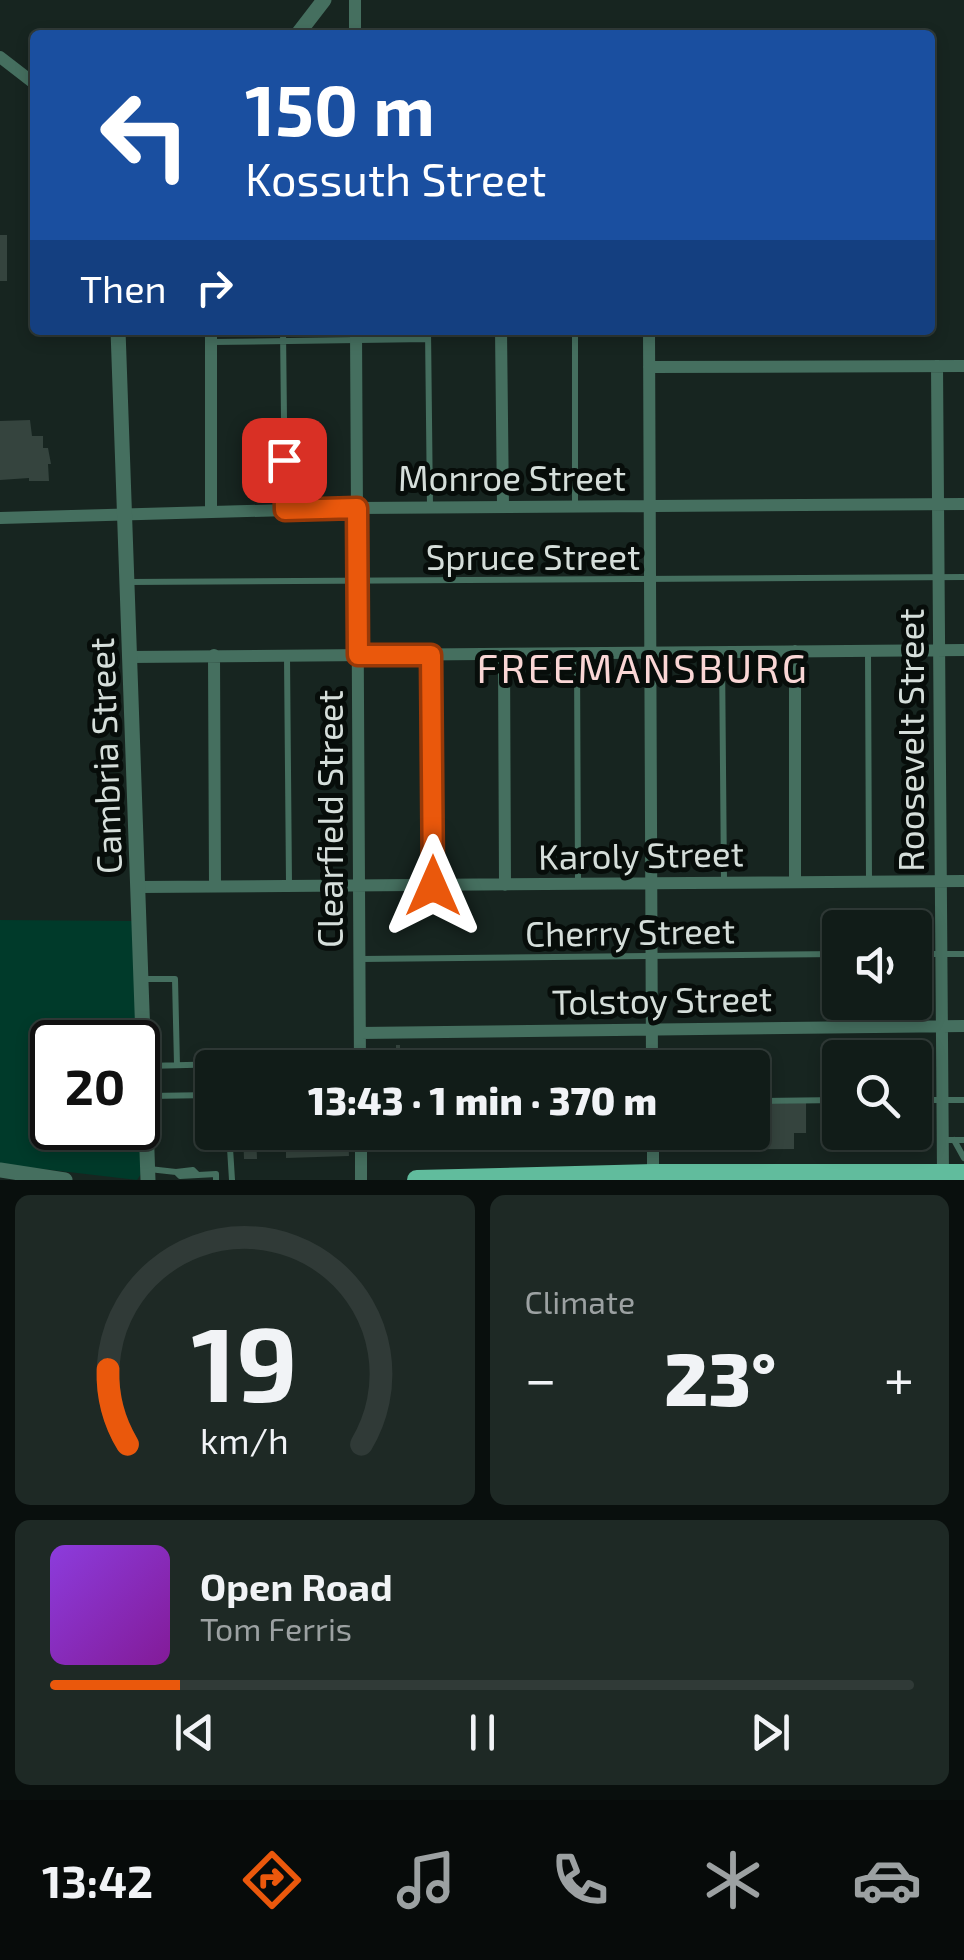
<!DOCTYPE html>
<html lang="en">
<head>
<meta charset="utf-8">
<style>
	body { margin:0; font-family:"Exo 2",sans-serif; background:#1e2925; color:#f1f3f6; height:100vh; display:flex; flex-direction:column; font-size:38px; white-space:nowrap }
	* { box-sizing:border-box; margin:0 }
	p { font-size:32px; color:#9ca1a2 }
	.icon { flex:none; width:55px; height:55px; fill:none; stroke:currentColor; stroke-width:2; stroke-linecap:round; stroke-linejoin:round }
	.map { position:relative; height:1180px; overflow:hidden }
	.panel { display:flex; flex-direction:column; gap:15px; padding:15px; background:#090f0d; flex:1 }
	.panel>* { flex:none }
	.hud { position:absolute; left:30px; top:30px; width:905px; height:305px; border-radius:10px; box-shadow:0 5px 15px #0003,0 0 0 2px #303a37; background:#1a4fa0; color:#fff; overflow:hidden }
	.fabs { position:absolute; left:822px; top:910px; display:grid; gap:20px }
	.fabs a { display:grid; place-items:center; width:110px; height:110px; border-radius:10px; background:#111c18; box-shadow:0 5px 15px #0003,0 0 0 2px #303a37; font-size:50px }
	.speed { position:absolute; left:30px; top:1020px; display:flex; gap:20px; font-size:50px; font-weight:700; text-align:center }
	.speed>* { display:grid; place-content:center; width:130px; height:130px; border-radius:50%; background:#111c18; box-shadow:0 5px 15px #0003,0 0 0 2px #303a37; line-height:1 }
	.speed .limit { border:5px solid #111; border-radius:15px; background:#fff; color:#111 }
	.pin { position:absolute; display:grid; place-items:center; width:85px; height:85px; color:#fff; margin:-42px; border-radius:20px; box-shadow:0 5px 15px #0006 }
	.me { position:absolute; width:110px; margin:-55px; rotate:0deg; stroke-linejoin:round; filter:drop-shadow(0 0 8px #0008) }
	.turn { display:flex; align-items:center; gap:35px; height:210px; padding:0 50px; font-size:45px }
	.turn .icon { width:130px; height:130px; stroke-width:2.5 }
	.turn b { display:block; font-size:70px; line-height:85px }
	.then { display:flex; align-items:center; height:95px; padding:0 50px; background:#0003; gap:20px; font-size:38px }
	.big { font-size:75px; font-weight:800; line-height:1.1 }
	.panel .tile { flex:1; display:flex; flex-direction:column; justify-content:center; gap:15px; min-width:0; padding:0 35px; border-radius:15px; background:#1e2925 }
	.panel .dial { align-items:center; gap:0 }
	.dial svg { height:260px; overflow:visible; fill:none; stroke:#303a37; stroke-width:7; stroke-linecap:round; text-anchor:middle }
	.dial text { fill:#f1f3f6; stroke:none }
	.song { display:flex; align-items:center; gap:30px }
	.cover { width:120px; height:120px; border-radius:15px; background:linear-gradient(135deg,hsl(270 70% 55%),hsl(290 70% 35%)) }
	.played { height:10px; border-radius:5px; background:linear-gradient(90deg,#ea580c 15%,#303a37 15%) }
	.keys { display:flex; justify-content:space-around; direction:ltr }
	.heat { display:flex; justify-content:space-between; align-items:center; font-size:55px; direction:ltr }
	.panel .tiles { flex:1; display:grid; gap:15px; grid-template-columns:1fr 1fr }
	.tile:last-child { grid-column:span 2 }
	.trip { position:absolute; left:195px; top:1050px; width:575px; height:100px; border-radius:10px; background:#111c18; box-shadow:0 5px 15px #0003,0 0 0 2px #303a37; font-weight:800; line-height:100px; text-align:center }
	.menu { display:flex; height:160px; justify-content:space-around; align-items:center; background:#070b0a; color:#9ca1a2 }
	.menu .icon { width:70px; height:70px }
	.menu .active { color:#ea580c }
	.menu b { font-size:45px; color:#f1f3f6 }
	.map>svg:first-child { display:block }
</style>
</head>
<body>
<div class="map">
<svg width="964" height="1180" viewBox="0 0 964 1180">
	<rect width="100%" height="100%" fill="#172520"/>
	<path fill="#003a2a" d="M0,920L133,921L137,1042H52V1128H138V1045L141,1174L137,1180L0,1164Z"/>
	<path fill="#35443e" d="M0,235H7V281H0Z
		M30,420L32,436H43V448H48L51,464H48L49,481H29V478L0,480V421Z
		M396,1045H400V1051H410V1068H381V1063H377L381,1051H396Z
		M806,1103V1133H794V1149L673,1150V1132H752V1104Z
		M827,1116L840,1117V1132H901V1147L827,1145Z
		M928,1125V1149L913,1150L915,1126Z
		M243,1132H256L257,1159H244Z
		M286,1132H348L349,1156L286,1158Z
		M463,1132H484V1151H463Z
		M564,1132H583V1148H564Z"/>
	<g fill="none" stroke-linecap="round" stroke-linejoin="round">
		<path stroke="#456f5f" stroke-width="6" d="M283,330L285,509
			M428,330L430,508
			M575,330V507
			M211,342L428,339
			M128,582L964,577
			M868,653L869,881
			M722,654L724,881
			M577,655L578,883
			M287,657L289,884
			M431,657L433,884
			M915,954H964
			M361,959L840,954
			M143,979H175L177,1065
			M146,1066L227,1064
			M149,1096L212,1095
			M915,1100H964
			M752,1101L840,1100
			M229,1132L232,1180
			M943,1140H964
			M954,1140L964,1158
			M149,1169L176,1172L180,1176L216,1174V1180
			M176,1172L193,1170L197,1174"/>
		<path stroke="#456f5f" stroke-width="12" d="M355,0V35
			M0,57L35,84
			M211,330V511
			M356,330L360,1068
			M501,330L503,507
			M649,330L652,1068
			M937,366L943,1174
			M649,367L964,366
			M0,518L357,508L964,504
			M795,651V882
			M214,655L215,886
			M504,655L505,885
			M129,657L964,650
			M139,887L964,881
			M360,1033L964,1026
			M361,1180V1132
			M653,1180V1132"/>
		<path stroke="#456f5f" stroke-width="15" d="M297,35L324,0
			M118,330L148,1180
			M0,1170L65,1180"/>
		<path stroke="#61bc9d" stroke-width="20" d="M417,1180L653,1174H964"/>
	</g>
	<g fill="none" stroke-linecap="round" stroke-linejoin="round">
		<g stroke="#983908" stroke-width="25">
			<path id="route" d="M284,460L285,510L357,508L358,655H431L433,886"/>
		</g>
		<use href="#route" stroke="#ea580c" stroke-width="18"/>
	</g>
	<g text-anchor="middle" dominant-baseline="central" stroke-width="10" stroke-linejoin="round" paint-order="stroke">
		<g font-size="35" fill="#d5deda" stroke="#070d0a">
			<text x="512" y="477">Monroe Street</text>
			<text x="533" y="556">Spruce Street</text>
			<text transform="translate(910 740) rotate(-90)">Roosevelt Street</text>
			<text transform="translate(104 756) rotate(-92)">Cambria Street</text>
			<text transform="translate(329 819) rotate(-90)">Clearfield Street</text>
			<text transform="translate(641 854) rotate(-1)">Karoly Street</text>
			<text transform="translate(630 931) rotate(-1)">Cherry Street</text>
			<text transform="translate(662 999) rotate(-1)">Tolstoy Street</text>
		</g>
		<g font-size="40" letter-spacing="2.5" fill="#fad6d5" stroke="#070d0a">
			<text x="643" y="667">FREEMANSBURG</text>
		</g>
	</g>
</svg>
<div class="fabs">
<a><svg class="icon" aria-label="sound" viewBox="0 0 24 24"><path d="M4 9h4l5-4v14l-5-4H4zM17 9q2 3 0 6"/></svg></a>
<a><svg class="icon" aria-label="search" viewBox="0 0 24 24"><circle cx="10" cy="10" r="6"/><path d="M15 15l6 6"/></svg></a>
</div>
<div class="speed"><div class="limit">20</div></div>
<div class="pin" style="left:284px;top:460px;background:#d93025"><svg class="icon" aria-label="arrive" viewBox="0 0 24 24"><path d="M6 21V4h12l-3 4 3 4H6"/></svg></div>
<svg class="me" style="left:433px;top:886px" viewBox="-20 -20 40 40"><path d="M0-17L14 15 0 8-14 15z" fill="#ea580c" stroke="#fff" stroke-width="4"/></svg>
<div class="trip">13:43 · 1 min · 370 m</div>
<div class="hud">
<div class="turn"><svg class="icon" aria-label="left" viewBox="0 0 24 24"><path d="M17 20v-9H6M10 6l-5 5 5 5"/></svg><div><b>150 m</b>Kossuth Street</div></div>
<div class="then">Then<svg class="icon" aria-label="right" viewBox="0 0 24 24"><path d="M7 20v-9h11M14 6l5 5-5 5"/></svg></div>
</div>
</div>
<section class="panel">
<div class="tiles">
<div class="tile dial"><svg viewBox="0 0 100 80">
<path d="M14 69A42 42 0 1 1 86 69"/>
<path d="M14 69A42 42 0 0 1 8 46" stroke="#ea580c"/>
<text x="50" y="56" font-size="32" font-weight="700">19</text>
<text x="50" y="72" font-size="11">km/h</text>
</svg></div>
<div class="tile"><p>Climate</p>
<div class="heat"><a>−</a><b class="big">23°</b><a>+</a></div>
</div>
<div class="tile">
<div class="song"><i class="cover"></i><div><b>Open Road</b><p>Tom Ferris</p></div></div>
<div class="played"></div>
<div class="keys"><svg class="icon" aria-label="previous" viewBox="0 0 24 24"><path d="M18 5L8 12l10 7zM5 5v14"/></svg><svg class="icon" aria-label="pause" viewBox="0 0 24 24"><path d="M8 5v14M16 5v14"/></svg><svg class="icon" aria-label="next" viewBox="0 0 24 24"><path d="M6 5l10 7-10 7zM19 5v14"/></svg></div>
</div>
</div>
</section>
<nav class="menu">
<b>13:42</b>
<svg class="icon active" aria-label="directions" viewBox="0 0 24 24"><path d="M12 3l9 9-9 9-9-9zM9 14v-3h6M13 9l2 2-2 2"/></svg>
<svg class="icon" aria-label="music" viewBox="0 0 24 24"><path d="M9 18V5l10-2v13"/><circle cx="6" cy="18" r="3"/><circle cx="16" cy="16" r="3"/></svg>
<svg class="icon" aria-label="phone" viewBox="0 0 24 24"><path d="M5 4h4l2 5-3 2q2 4 5 5l2-3 5 2v4C11 20 4 13 5 4z"/></svg>
<svg class="icon" aria-label="climate" viewBox="0 0 24 24"><path d="M12 3v18M4 7l16 10M4 17L20 7"/></svg>
<svg class="icon" aria-label="car" viewBox="0 0 24 24"><path d="M5 17H2v-5l4-1 3-4h7l3 4 3 1v5h-3M9 17h6M6 11h13"/><circle cx="7" cy="17" r="2"/><circle cx="17" cy="17" r="2"/></svg>
</nav>
</body>
</html>
